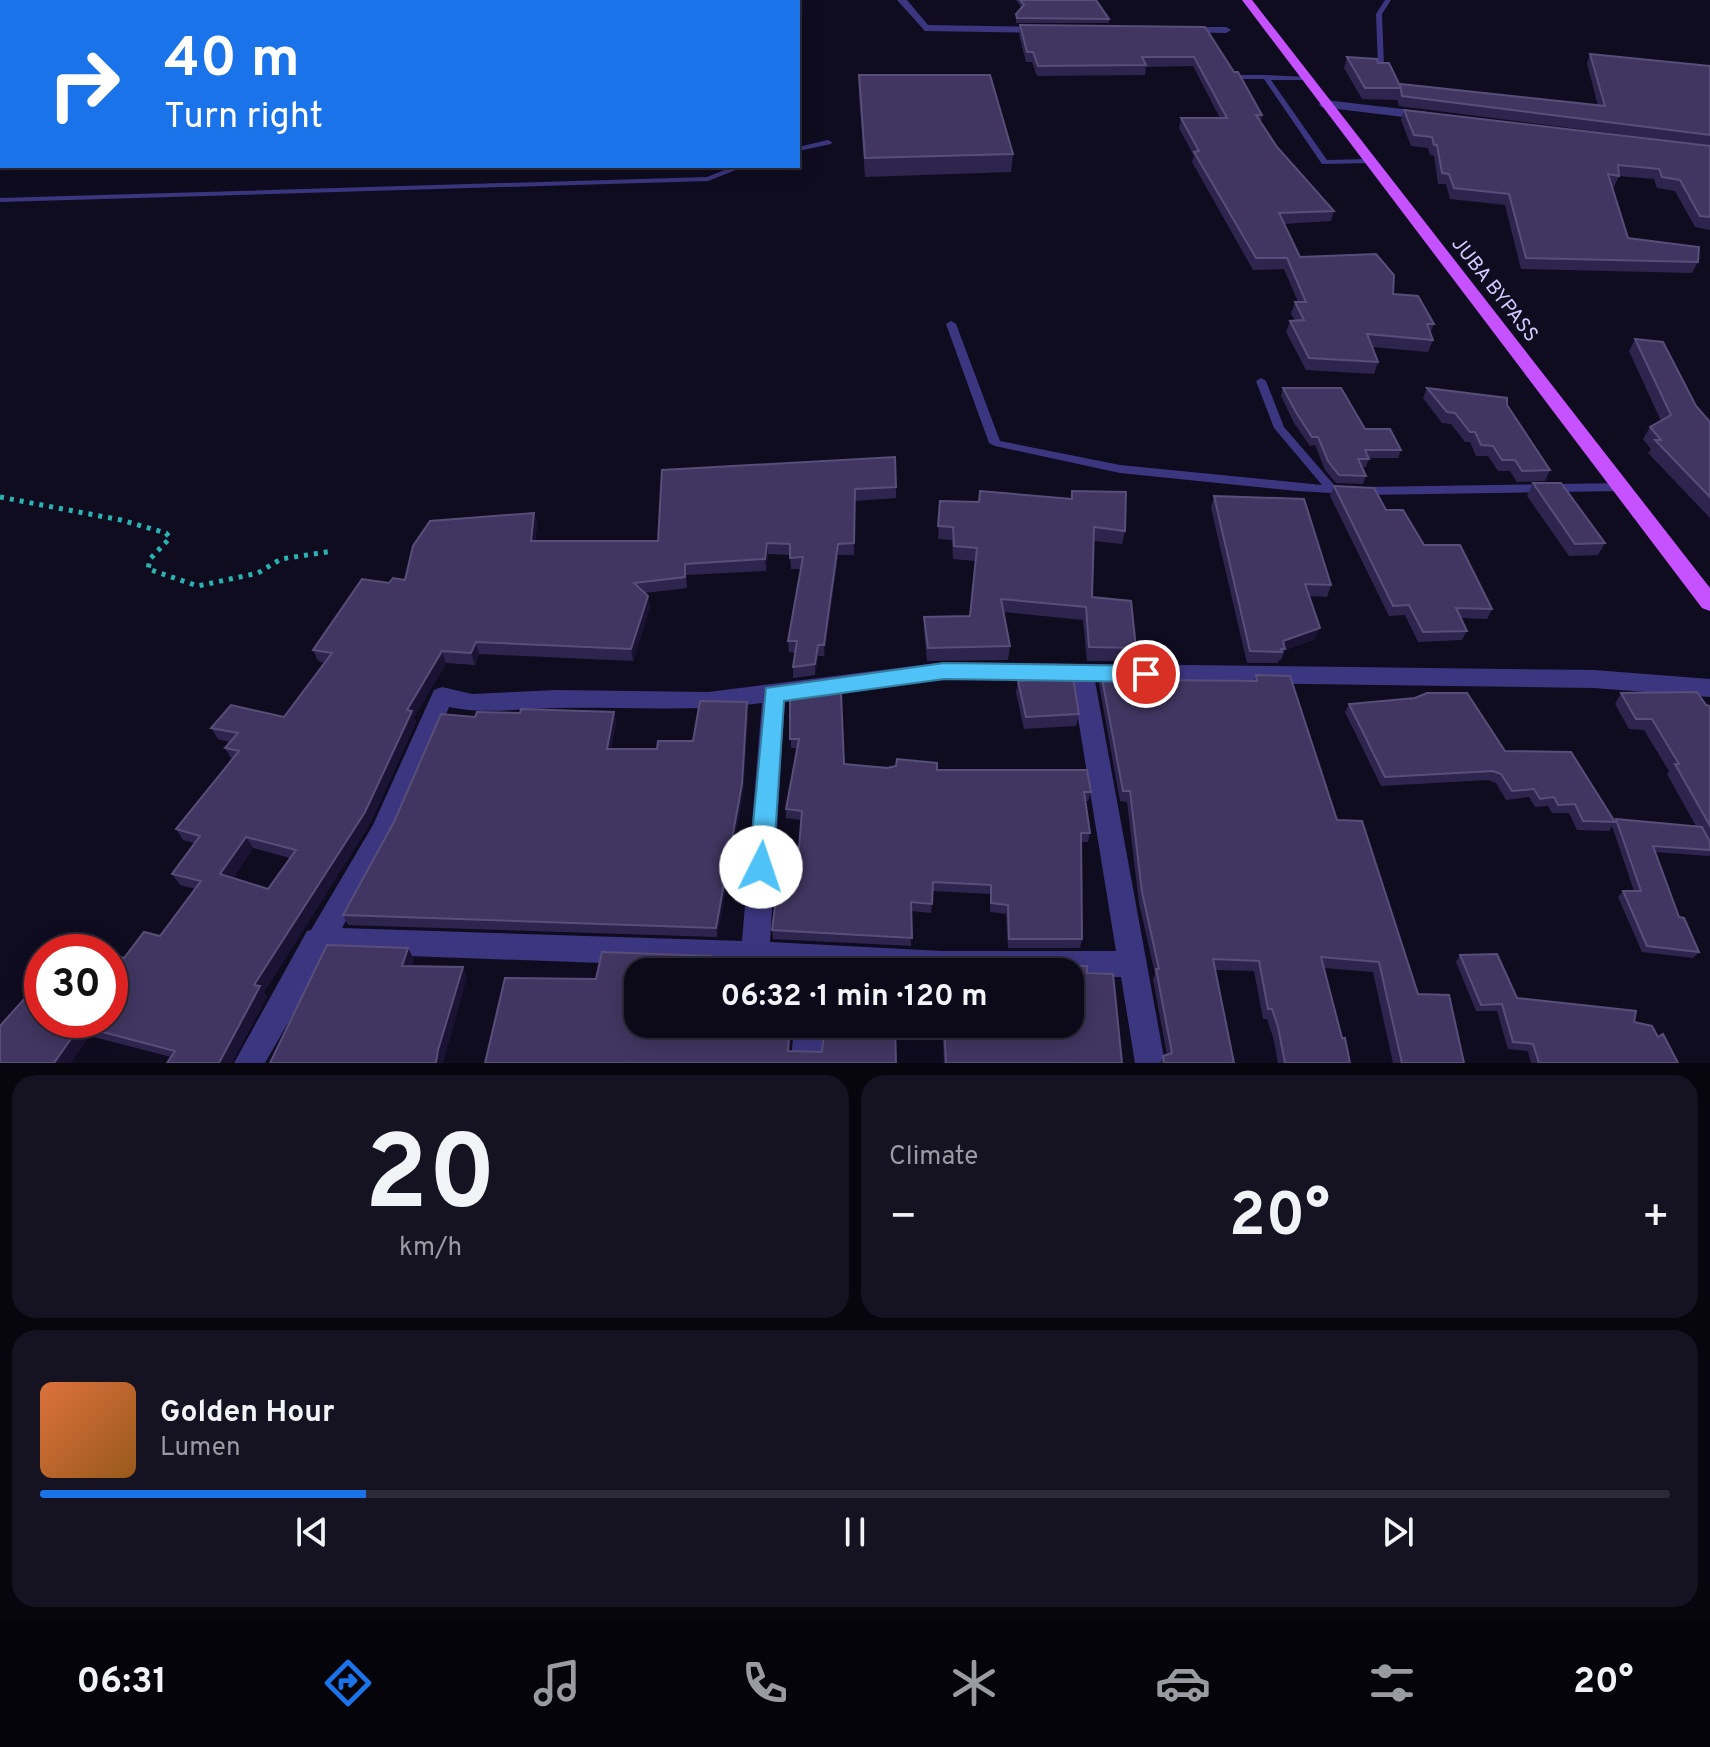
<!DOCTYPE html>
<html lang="en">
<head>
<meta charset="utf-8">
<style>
	body { margin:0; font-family:Overpass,sans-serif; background:#151221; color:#f1f3f6; height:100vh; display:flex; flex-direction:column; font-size:30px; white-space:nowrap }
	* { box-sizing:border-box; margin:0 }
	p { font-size:26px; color:#9a9aa2 }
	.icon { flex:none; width:44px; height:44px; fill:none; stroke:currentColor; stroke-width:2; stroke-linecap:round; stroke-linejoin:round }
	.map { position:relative; height:1063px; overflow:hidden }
	.side { display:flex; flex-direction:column; gap:12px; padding:12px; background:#07050d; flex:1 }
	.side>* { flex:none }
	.banner { position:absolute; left:0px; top:0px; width:800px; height:168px; box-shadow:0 4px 20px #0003,0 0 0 2px #2c2a37; background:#1a73e8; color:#fff; overflow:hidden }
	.speed { position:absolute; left:24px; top:934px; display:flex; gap:16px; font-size:40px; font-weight:700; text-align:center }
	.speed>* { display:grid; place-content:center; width:104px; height:104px; border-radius:50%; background:#0c0918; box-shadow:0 4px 20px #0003,0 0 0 2px #2c2a37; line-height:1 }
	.speed .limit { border:12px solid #d22; background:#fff; color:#111 }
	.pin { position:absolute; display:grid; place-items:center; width:68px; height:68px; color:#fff; margin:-34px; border:4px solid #fff; border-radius:50%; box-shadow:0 2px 8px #0007 }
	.me { position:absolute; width:88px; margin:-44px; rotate:4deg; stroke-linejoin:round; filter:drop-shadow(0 0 6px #0008) }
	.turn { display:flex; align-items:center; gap:28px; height:168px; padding:0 32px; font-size:36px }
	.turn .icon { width:104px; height:104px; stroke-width:2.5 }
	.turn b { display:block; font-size:56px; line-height:68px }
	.big { font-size:60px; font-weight:700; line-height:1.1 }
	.side .widget { flex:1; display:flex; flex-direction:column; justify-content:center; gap:12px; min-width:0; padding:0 28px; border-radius:24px; background:#151221 }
	.side .dial { align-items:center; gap:0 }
	.dial b { font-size:104px; line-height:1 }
	.song { display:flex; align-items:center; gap:24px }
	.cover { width:96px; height:96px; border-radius:12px; background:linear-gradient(135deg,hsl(20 70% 55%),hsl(30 70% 35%)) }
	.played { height:8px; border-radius:4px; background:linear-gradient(90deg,#1a73e8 20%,#2c2a37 20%) }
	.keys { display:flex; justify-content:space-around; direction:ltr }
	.heat { display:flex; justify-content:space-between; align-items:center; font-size:44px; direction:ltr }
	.side .tiles { flex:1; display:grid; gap:12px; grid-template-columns:1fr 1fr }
	.widget:last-child { grid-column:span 2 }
	.trip { position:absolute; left:624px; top:958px; width:460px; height:80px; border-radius:24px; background:#0c0918; box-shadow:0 4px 20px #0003,0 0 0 2px #2c2a37; font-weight:700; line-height:80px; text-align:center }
	.tabs { display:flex; height:128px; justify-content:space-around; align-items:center; background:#05040a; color:#9a9aa2 }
	.tabs .icon { width:56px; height:56px }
	.tabs .on { color:#1a73e8 }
	.tabs b { font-size:36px; color:#f1f3f6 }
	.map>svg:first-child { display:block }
</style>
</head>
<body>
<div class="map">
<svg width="1710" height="1063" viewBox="0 0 1710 1063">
	<rect width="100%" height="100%" fill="#100c20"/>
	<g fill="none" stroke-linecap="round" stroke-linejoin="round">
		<path stroke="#2ab4b1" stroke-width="5" stroke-dasharray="4 6" stroke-linecap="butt" d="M0,497L121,520L166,533L170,538L150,559L148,569L198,586L258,573L281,559L333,551"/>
		<path fill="#3c3680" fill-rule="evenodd" d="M1385,0H1391L1382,14L1384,66L1381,68L1378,66L1376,14Z
			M1266,75L1308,77V79L1306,80H1271L1327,160L1370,159L1374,161L1373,163L1322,164L1264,79H1239L1236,77L1239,75Z
			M828,140L832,142L831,144L798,151V147Z
			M735,166H746L708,181L0,202V198L707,177Z
			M951,321L956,324L1000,441L1120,465L1322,485L1274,428L1256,381L1261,378L1266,381L1284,427L1335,486L1365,487L1623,483L1629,487L1623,491L1365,495L1297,491L1120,473L995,446L989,443L946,324Z"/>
		<path fill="#3c3680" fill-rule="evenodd" d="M57,0H71L56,2Z
			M897,0H907L928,25L1046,27L1051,30L1046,33L925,31Z
			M0,21H2L0,28Z
			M1182,27H1226L1231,30L1226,33L1178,32V28Z
			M1325,100L1428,112L1434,116L1428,120L1321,107L1319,104Z
			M944,662L1594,670L1710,679V697L1594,688L1095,681L1165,1063H1135L1121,977H1070V972H848L328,953L265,1063H234L307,931L311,930L373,825L434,690L442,687L472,694L557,690L708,692ZM944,680L1072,681L1116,951H942L770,942L785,700ZM762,703L742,941L342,928L396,831L449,707C485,715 522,708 559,708C627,707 694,712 762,703Z
			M794,1024H824L821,1063H791Z"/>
		<path fill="#c652ff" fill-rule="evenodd" d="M1242,0H1252L1710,588V611L1702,608Z"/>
	</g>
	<path fill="#2e254e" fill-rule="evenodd" d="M1016,0H1096L1109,19V23H1016V14L1022,8Z
		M1020,25L1205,27L1234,72L1262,115L1261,122L1277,147L1334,211L1331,221L1284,224L1300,257L1393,294L1434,324L1430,334L1433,340L1428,352L1372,347L1378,362L1374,374L1306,370L1286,332L1290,321L1295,320L1291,314L1295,302H1298L1284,269L1253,270L1192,162L1194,156L1179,128L1181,118H1220L1193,66L1146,67L1145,75L1037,76L1032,62H1026L1019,35Z
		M1590,54L1710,66V146L1399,106L1397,99V100L1362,99L1344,68L1347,57L1378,63L1399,85L1598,106L1587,63Z
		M859,75L1013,154L1011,172L865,177L859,92Z
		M1404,110L1710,146V230L1695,227L1675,191L1657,188L1654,179L1619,176L1614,187H1612L1628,238L1698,262L1692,273L1521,269L1505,205L1450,199L1446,184H1438L1434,156L1430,155L1428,148L1411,146L1401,120Z
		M1635,339L1710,422V518L1648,453L1651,449L1643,439L1650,427L1661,421L1629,351Z
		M1283,388L1365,429L1401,450L1398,458H1369L1366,467H1362L1366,476L1363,484L1336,483L1325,470L1315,445L1310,446L1294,423L1281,396Z
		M1427,388L1507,405L1550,470L1545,481L1517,482L1510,471H1498L1488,456H1476L1470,442H1465L1451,424L1442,423L1423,398Z
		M662,470L896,487V498L855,501L854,555H838L824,656H818L815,675L793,678V667L795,653L789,652L788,641L801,569H791L790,555L768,554L766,571L686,575L687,588L645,593L648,596L650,607L633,661L479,654L475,665L446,663L414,717L416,722L370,824L264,992L267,997L171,1057L90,1036L0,1063L124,958L160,936L195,889L180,885L172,874L195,843L183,840L176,829L232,760L225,748L230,742L218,739L211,728L284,717L325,663L318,661L313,650L389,583L405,580L534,513L537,524L535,541H658ZM253,848L290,858L268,889L233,878Z
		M1533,483L1605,543L1598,555L1569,556L1527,496Z
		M1334,486L1386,510L1492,609L1487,619L1461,618L1467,631L1462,640L1418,642L1405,615L1389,616L1330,496Z
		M1072,491L1125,531L1122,544L1094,541L1092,597L1136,648L1133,661H1087L1083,620L1004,612L1010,646L1008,660L927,661L924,630V617L970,616L975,561L953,559L952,540L938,539L940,501L979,502L1071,499Z
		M1214,496L1331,585L1327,597L1309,596L1315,639L1285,650L1281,660H1279L1278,663H1247L1211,508Z
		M1101,673L1158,680L1254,681L1256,675L1337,820L1418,994L1464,1063H1393L1373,972L1324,968L1342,1038L1350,1063H1278L1273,1037L1267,1019H1263L1254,971L1215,970L1234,1063H1160L1163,1056L1167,1055L1153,979L1155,974L1139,903L1127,802L1120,801L1099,684Z
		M1018,681L1079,714L1076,726L1024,729L1016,693Z
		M790,693L844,764L937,770L1091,792L1088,801H1086L1090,833L1088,842H1081L1082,939L1080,948H1008L1006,914L990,912V894L933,891L931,913L911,911V946L773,939L772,930L796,884L802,820L786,818V809L797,748H791Z
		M1621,693L1710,706V855L1709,856L1655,852L1679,917L1699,952L1693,958L1642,952L1618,897L1623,891H1634L1612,826L1609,831L1577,830L1569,813H1552L1548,806L1535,807L1529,797L1506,800L1496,783L1488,780L1381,786L1345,712L1349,704L1505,751L1615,822L1616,819L1696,826L1667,774L1669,771L1644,730L1629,729L1615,704Z
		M747,702L748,712L743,794L717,937L348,925L343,915L616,722L611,749H657L693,741Z
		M1460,955L1517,998L1634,1022L1658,1037L1678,1063H1531L1528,1051L1508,1049L1497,1011H1476L1456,962Z
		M1011,961L1073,966L1087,973L1122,1063H944L942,1024H1070L1009,971Z"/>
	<path fill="#1b1334" d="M534,513L537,524L534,553L531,541Z
		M767,543L768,554L766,571L765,559Z
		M838,544V555L824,656V645Z
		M648,596L650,607L633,661L631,649Z
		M1320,628L1315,639L1285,650V649H1281L1279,652L1283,641Z
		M476,642L479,654L475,665L471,653Z
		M818,645V656L815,675V664Z
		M442,651L446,663L414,717L416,722L370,824L264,992L267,997L232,1063H219L254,985L407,710Z
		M747,702L748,712L743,794L717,937L716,928Z
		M614,712L616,722L609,759L607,749Z
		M246,837L253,848L228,885L220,874Z
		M408,948L414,959L407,977L402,966Z
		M463,967L467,978L443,1063H436L438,1050Z
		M790,1024H792L789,1063L788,1051Z
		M80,1026L90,1036L71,1063H54Z"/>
	<path fill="#403661" stroke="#574e7a" stroke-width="2" fill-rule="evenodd" d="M1020,0H1096L1109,19L1017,18L1016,14L1024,5Z
		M1020,25L1205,27L1234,72H1238L1262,115H1256L1277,147L1334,211L1279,213L1300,257L1376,254L1394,275L1393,294L1418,296L1434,324H1427L1433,340L1367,334L1378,362L1309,358L1290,321L1304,320L1295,302H1306L1287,258H1256L1194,152L1199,151L1181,118H1227L1194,57H1142L1146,65L1038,66L1033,52H1027Z
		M1590,54L1710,66V135L1402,96L1400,84L1605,106Z
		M1347,57L1377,59L1378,63H1389L1401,88H1365Z
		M859,75H990L1013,154L865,158Z
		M1404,110L1710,146V217L1700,216L1680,180L1662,177L1659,169L1618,165L1619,176L1608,174L1628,238L1699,247L1698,262L1526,258L1509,194L1454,188L1449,174L1442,173L1437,145H1434L1432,137L1414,135Z
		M1635,339L1663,342L1696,406L1710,422V497L1655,440H1661L1650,427L1671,415Z
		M1283,388H1341L1365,429H1390L1401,450H1365L1369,459H1358L1366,476L1339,475L1328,461L1318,437H1312L1297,414Z
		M1427,388L1507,398V405L1550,470L1522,471L1515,460H1502L1493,446L1481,445L1475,432H1470L1455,413L1447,412Z
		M895,457L896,487L855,489L854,543L838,544L824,645H818L815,664L793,667L797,641H788L803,557L790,558V544L767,543L765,559L685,564V577L634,583L648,596L631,649L476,642L471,653L442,651L407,710L412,711L365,812L254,985L260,986L219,1063H167L175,1051L80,1026L54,1063H0V1026L42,979V1020H110V954L124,958L144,932L160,936L201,881L172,874L200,836L176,829L239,751L225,748L238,733L211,728L231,705L284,717L332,653L313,650L362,579L389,583L393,578L405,580L413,546L430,521L534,513L531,541H658L662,470ZM246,837L296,850L268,889L220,874Z
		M1533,483H1561L1605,543L1575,544Z
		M1334,486L1374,488L1386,510H1403L1424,545H1460L1492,609L1456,608L1467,631L1423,632L1409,605L1393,606Z
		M980,491L1072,499V491L1126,492L1125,531L1094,527L1092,597L1131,601L1136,648L1089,647L1086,607L1001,599L1010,646L928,648L924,617L970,616L977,548L954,546L953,527L938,526L940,501L979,502Z
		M1214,496L1304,499L1331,585L1305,584L1320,628L1283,641L1285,649H1281L1282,652L1250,651Z
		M1101,673L1138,674L1158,680L1257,681L1256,675L1290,676L1337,820L1362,821L1418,994L1449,995L1464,1063H1402L1379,962L1321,957L1342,1038H1345L1350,1063H1285L1278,1027L1272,1009H1268L1259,961L1213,959L1234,1063H1164L1163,1056L1172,1053L1156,969H1159L1142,892L1130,791H1123Z
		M1073,678L1079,714L1026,717L1018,681Z
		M1697,692L1706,705L1710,706V826L1675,764H1679L1652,719H1636L1621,693Z
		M790,693H841L844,764L887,768L896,766L897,759L937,763V770H1087L1091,792H1084L1090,833H1081L1082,939H1009L1008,905L991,903V885L933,882L932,904L911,902L912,938L772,930L778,884H796L802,811L786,809L799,739H790Z
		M1427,693H1467L1505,751L1571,752L1615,822L1583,821L1575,804L1558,805L1554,797L1540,799L1534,789L1512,791L1501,774L1493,771L1385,777L1349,704L1415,698Z
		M700,701L747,702L742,784L716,928L343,915L394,822L441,714L475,717L477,712L520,713L521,709L614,712L607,749H657L658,741H693Z
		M1616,819L1702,827L1710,842V850L1653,846L1679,917L1684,918L1699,952L1647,946L1623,891H1641Z
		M72,945L101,952H66Z
		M327,945L408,948L402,966L463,967L438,1050L436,1063H270Z
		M602,952L711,956L709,968L761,969L764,958L799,959V972H638V1024H790L788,1051L822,1052L825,1024H895L896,1063H485L505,978L596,979Z
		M1497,954L1517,998L1636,1011L1634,1022L1652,1026L1658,1037L1663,1034L1678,1063H1539L1533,1044L1513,1042L1502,1004L1481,1005L1460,955Z
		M1011,961H1070L1073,966H1087V973L1113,974L1122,1063H946L944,1024H1070V972H978V971H1012Z"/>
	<path fill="#4fc3f7" stroke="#337fa1" stroke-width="2" d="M944,663L1146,666L1156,674L1146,682L944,679L784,701L773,867L770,875L761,878L753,875L749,867L766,688Z"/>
	<g text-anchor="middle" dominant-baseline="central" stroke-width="8" stroke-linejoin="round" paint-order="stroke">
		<g font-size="20" fill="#d3cbff" stroke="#100c20">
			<text transform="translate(1494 290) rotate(52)">JUBA BYPASS</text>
		</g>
	</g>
</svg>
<div class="speed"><div class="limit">30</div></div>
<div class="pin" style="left:1146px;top:674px;background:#d93025"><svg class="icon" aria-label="arrive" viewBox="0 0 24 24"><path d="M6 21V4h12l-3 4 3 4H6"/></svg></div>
<svg class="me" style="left:761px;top:867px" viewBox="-20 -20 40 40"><circle r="19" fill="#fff"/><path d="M0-13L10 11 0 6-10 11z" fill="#4fc3f7"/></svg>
<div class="trip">06:32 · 1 min · 120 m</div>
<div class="banner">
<div class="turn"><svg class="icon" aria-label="right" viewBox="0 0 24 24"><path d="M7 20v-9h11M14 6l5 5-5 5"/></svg><div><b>40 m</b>Turn right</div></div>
</div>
</div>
<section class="side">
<div class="tiles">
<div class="widget dial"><b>20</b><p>km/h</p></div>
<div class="widget"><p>Climate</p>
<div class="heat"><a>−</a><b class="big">20°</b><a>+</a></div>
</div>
<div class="widget">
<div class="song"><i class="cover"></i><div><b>Golden Hour</b><p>Lumen</p></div></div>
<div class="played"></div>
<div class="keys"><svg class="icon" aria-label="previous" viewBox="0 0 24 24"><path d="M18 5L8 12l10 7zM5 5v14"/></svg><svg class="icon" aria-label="pause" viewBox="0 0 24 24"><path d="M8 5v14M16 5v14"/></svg><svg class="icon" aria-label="next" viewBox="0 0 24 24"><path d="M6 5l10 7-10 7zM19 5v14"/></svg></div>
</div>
</div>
</section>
<nav class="tabs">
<b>06:31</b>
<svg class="icon on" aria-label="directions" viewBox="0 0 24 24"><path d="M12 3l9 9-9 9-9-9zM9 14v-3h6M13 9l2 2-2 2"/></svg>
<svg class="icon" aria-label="music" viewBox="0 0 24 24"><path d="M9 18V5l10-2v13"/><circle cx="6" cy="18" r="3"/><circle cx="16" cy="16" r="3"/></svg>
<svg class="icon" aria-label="phone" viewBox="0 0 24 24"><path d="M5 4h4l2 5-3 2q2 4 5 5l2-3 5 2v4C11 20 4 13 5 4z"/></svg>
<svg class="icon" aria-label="climate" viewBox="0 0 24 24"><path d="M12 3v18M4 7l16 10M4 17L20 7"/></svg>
<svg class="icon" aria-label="car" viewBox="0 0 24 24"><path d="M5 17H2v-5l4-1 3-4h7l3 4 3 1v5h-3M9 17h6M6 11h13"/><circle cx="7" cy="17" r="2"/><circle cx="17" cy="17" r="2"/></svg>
<svg class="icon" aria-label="filters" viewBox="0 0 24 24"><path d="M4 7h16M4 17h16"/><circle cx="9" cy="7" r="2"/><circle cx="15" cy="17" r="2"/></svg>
<b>20°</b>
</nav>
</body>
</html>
